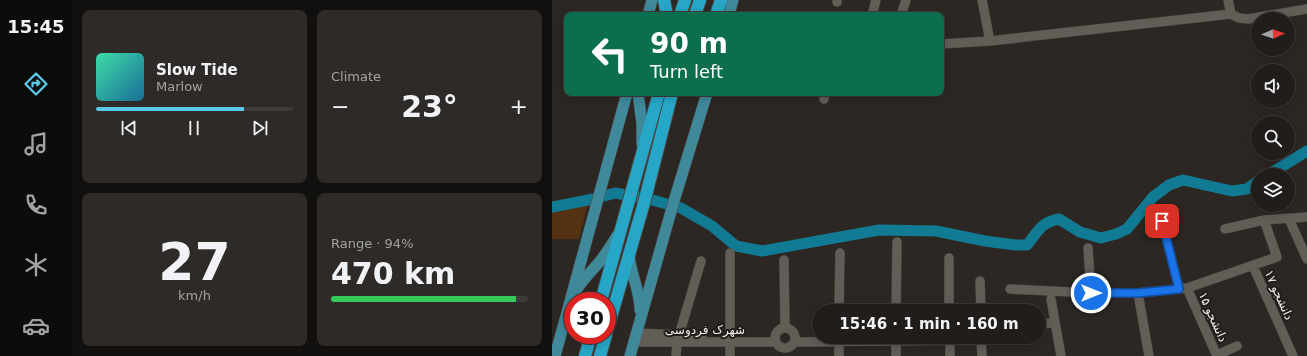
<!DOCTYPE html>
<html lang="en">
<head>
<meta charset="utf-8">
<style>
	body { margin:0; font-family:"DejaVu Sans",Vazirmatn,sans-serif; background:#2d2a27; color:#f1f3f6; height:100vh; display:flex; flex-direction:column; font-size:15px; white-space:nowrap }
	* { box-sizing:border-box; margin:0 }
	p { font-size:13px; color:#a2a2a2 }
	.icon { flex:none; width:22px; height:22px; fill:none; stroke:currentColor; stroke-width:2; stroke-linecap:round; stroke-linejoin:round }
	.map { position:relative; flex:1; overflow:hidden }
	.drawer { display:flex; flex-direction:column; gap:10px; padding:10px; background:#12100e; width:480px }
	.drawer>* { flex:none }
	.top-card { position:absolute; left:12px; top:12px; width:380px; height:84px; border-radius:8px; box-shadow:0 2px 10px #0003,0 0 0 1px #3e3b39; background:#0b6e4f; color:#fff; overflow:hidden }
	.needle { width:26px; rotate:88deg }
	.controls { position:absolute; left:699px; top:12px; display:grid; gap:8px }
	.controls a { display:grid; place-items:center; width:44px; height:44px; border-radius:50%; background:#211d1a; box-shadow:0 2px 10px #0003,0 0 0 1px #3e3b39; font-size:20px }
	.speed { position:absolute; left:12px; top:292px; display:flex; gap:8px; font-size:20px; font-weight:700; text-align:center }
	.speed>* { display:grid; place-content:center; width:52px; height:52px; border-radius:50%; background:#211d1a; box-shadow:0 2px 10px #0003,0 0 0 1px #3e3b39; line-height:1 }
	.speed .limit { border:6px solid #d22; background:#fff; color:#111 }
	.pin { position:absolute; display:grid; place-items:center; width:34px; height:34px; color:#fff; margin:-17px; border-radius:8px; box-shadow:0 2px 6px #0006 }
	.me { position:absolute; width:44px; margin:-22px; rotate:90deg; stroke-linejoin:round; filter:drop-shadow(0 0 3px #0008) }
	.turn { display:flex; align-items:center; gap:14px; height:84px; padding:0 20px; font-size:18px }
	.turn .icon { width:52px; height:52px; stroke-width:2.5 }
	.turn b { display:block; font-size:28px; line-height:34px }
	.big { font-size:30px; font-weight:600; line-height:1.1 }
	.drawer .card { flex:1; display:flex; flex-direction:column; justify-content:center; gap:6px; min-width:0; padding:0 14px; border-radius:8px; background:#2d2a27 }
	.drawer .dial { align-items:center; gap:0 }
	.dial b { font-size:52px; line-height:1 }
	.song { display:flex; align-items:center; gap:12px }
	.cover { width:48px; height:48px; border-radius:6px; background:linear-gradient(135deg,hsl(160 70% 55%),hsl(200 70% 35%)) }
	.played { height:4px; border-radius:2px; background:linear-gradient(90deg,#5bc8e7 75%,#3e3b39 75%) }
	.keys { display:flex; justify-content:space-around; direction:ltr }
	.heat { display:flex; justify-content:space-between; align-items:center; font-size:22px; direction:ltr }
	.charge { height:6px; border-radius:3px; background:linear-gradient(90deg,#34c759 94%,#3e3b39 0) }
	.drawer .tiles { flex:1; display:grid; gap:10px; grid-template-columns:repeat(2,1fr) }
	.trip { position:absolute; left:260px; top:304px; width:234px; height:40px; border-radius:20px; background:#211d1a; box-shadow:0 2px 10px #0003,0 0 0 1px #3e3b39; font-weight:600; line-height:40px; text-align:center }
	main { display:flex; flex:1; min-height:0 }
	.tabs { display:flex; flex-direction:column; width:72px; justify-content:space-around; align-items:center; background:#0d0c0a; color:#a2a2a2 }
	.tabs .icon { width:28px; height:28px }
	.tabs .selected { color:#5bc8e7 }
	.tabs b { font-size:18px; color:#f1f3f6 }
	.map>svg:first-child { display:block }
</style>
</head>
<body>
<main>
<nav class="tabs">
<b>15:45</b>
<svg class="icon selected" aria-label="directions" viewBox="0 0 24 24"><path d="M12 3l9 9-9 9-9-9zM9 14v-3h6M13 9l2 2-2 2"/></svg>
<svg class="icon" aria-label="music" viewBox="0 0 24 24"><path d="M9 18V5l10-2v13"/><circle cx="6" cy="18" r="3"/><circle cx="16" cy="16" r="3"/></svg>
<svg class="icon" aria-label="phone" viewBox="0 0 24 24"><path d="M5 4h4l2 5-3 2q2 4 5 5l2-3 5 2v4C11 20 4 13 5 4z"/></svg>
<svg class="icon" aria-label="climate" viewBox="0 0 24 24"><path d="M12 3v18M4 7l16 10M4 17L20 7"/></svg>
<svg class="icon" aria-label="car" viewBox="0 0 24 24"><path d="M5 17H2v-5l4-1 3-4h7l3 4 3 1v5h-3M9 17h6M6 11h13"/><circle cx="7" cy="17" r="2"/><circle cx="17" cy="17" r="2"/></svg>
</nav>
<section class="drawer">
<div class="tiles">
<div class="card">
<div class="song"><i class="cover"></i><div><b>Slow Tide</b><p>Marlow</p></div></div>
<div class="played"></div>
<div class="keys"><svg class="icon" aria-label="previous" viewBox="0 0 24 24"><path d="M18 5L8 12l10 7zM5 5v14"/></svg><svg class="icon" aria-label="pause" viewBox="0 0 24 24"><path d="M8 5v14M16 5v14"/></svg><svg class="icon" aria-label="next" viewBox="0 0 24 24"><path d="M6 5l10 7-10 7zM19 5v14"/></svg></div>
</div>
<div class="card"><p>Climate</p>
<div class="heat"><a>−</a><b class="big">23°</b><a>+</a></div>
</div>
<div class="card dial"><b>27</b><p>km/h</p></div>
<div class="card"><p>Range · 94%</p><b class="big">470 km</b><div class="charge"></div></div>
</div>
</section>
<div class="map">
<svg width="755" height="356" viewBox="0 0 755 356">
	<rect width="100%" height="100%" fill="#2c2723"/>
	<path fill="#543112" d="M36,204L27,239H0V212Z"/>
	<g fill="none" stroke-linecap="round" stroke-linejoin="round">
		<path stroke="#127b94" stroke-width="11" d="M716,175L755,151
			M0,207L41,199L63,193L97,199L129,208L160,226L184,246L210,251L327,230L384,231L433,241L463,245H475C487,231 487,223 507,219L528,232L549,238L564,234L575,229L601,197L617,185L631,180L680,191L695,189L706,181"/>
		<g stroke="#4a4542" stroke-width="10">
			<path id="minor" d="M430,0L438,41
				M676,0L679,14
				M285,2V0
				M320,15L324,0
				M349,15L354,0
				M389,44L438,41L679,14L687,18L696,19L755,9
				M272,99L273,93
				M737,219L755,259
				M610,221L627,289
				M673,229L712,220L755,217
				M536,248L539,293
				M397,258V311
				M232,260L233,328
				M701,266L741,356
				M428,281L429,311
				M635,288L665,356
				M458,289L539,293H586L635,288L725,257L712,220
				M586,293L597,356
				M499,299L509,356
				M287,311L288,253
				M344,311L345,242
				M487,325L503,322
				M223 338a10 10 0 1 1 20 0a10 10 0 1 1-20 0Z
				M84,333L150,336
				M398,337V356
				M429,337L430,356
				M82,342H224
				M243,342L429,340
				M665,355L685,346
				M124,356L125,342L149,261
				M178,356V253
				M287,356V337
				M344,356V337"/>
		</g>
		<g stroke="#4a4542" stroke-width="12">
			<path id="major" d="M96,15L100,0
				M177,15L181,0
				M86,93L90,124V144
				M77,255C79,275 88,291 88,310
				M25,289C32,278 41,270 49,260C55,252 60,244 65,236
				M3,356L75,93
				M78,356L122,201L155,93"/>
		</g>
		<g stroke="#4a4542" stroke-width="14">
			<path id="highway" d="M112,0L115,15
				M128,15L133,0
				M143,15L148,0
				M164,15L169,0
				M49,301L107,93
				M55,331L92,203L120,93
				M33,356L39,335
				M48,356L54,335"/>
		</g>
		<use href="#minor" stroke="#635d58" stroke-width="9"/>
		<use href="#major" stroke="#3f899b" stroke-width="11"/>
		<use href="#highway" stroke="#27a7c7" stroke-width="12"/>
	</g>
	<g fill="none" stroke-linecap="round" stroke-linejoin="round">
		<g stroke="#114b97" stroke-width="10">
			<path id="route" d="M539,293H586L627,289L610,221"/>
		</g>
		<use href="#route" stroke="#1a73e8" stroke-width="7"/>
	</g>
	<g text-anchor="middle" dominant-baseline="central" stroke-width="4" stroke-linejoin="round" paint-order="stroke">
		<g font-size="12" fill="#f2eeeb" stroke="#221e1a">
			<text transform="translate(727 295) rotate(66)">دانشجو ۱۷</text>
			<text transform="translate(661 317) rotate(66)">دانشجو ۱۵</text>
			<text x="153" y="330">شهرک فردوسی</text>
		</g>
	</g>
</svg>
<div class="controls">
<a><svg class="needle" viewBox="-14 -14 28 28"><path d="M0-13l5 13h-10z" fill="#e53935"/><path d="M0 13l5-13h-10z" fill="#a2a2a2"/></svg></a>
<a><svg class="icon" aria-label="sound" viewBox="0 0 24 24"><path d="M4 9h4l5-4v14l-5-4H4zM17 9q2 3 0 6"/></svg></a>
<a><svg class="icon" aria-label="search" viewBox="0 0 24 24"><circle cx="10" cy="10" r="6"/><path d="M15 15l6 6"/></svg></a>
<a><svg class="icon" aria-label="layers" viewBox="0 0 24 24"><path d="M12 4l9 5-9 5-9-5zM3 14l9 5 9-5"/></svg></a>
</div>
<div class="speed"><div class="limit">30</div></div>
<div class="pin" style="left:610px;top:221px;background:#d93025"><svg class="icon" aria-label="arrive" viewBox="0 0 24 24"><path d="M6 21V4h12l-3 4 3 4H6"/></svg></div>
<svg class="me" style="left:539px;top:293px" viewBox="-20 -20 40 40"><circle r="17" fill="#1a73e8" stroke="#fff" stroke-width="3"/><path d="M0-11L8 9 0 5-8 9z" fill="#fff"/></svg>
<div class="trip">15:46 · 1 min · 160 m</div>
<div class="top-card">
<div class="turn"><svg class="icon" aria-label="left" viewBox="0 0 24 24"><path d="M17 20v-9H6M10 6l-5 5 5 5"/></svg><div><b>90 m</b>Turn left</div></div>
</div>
</div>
</main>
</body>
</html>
